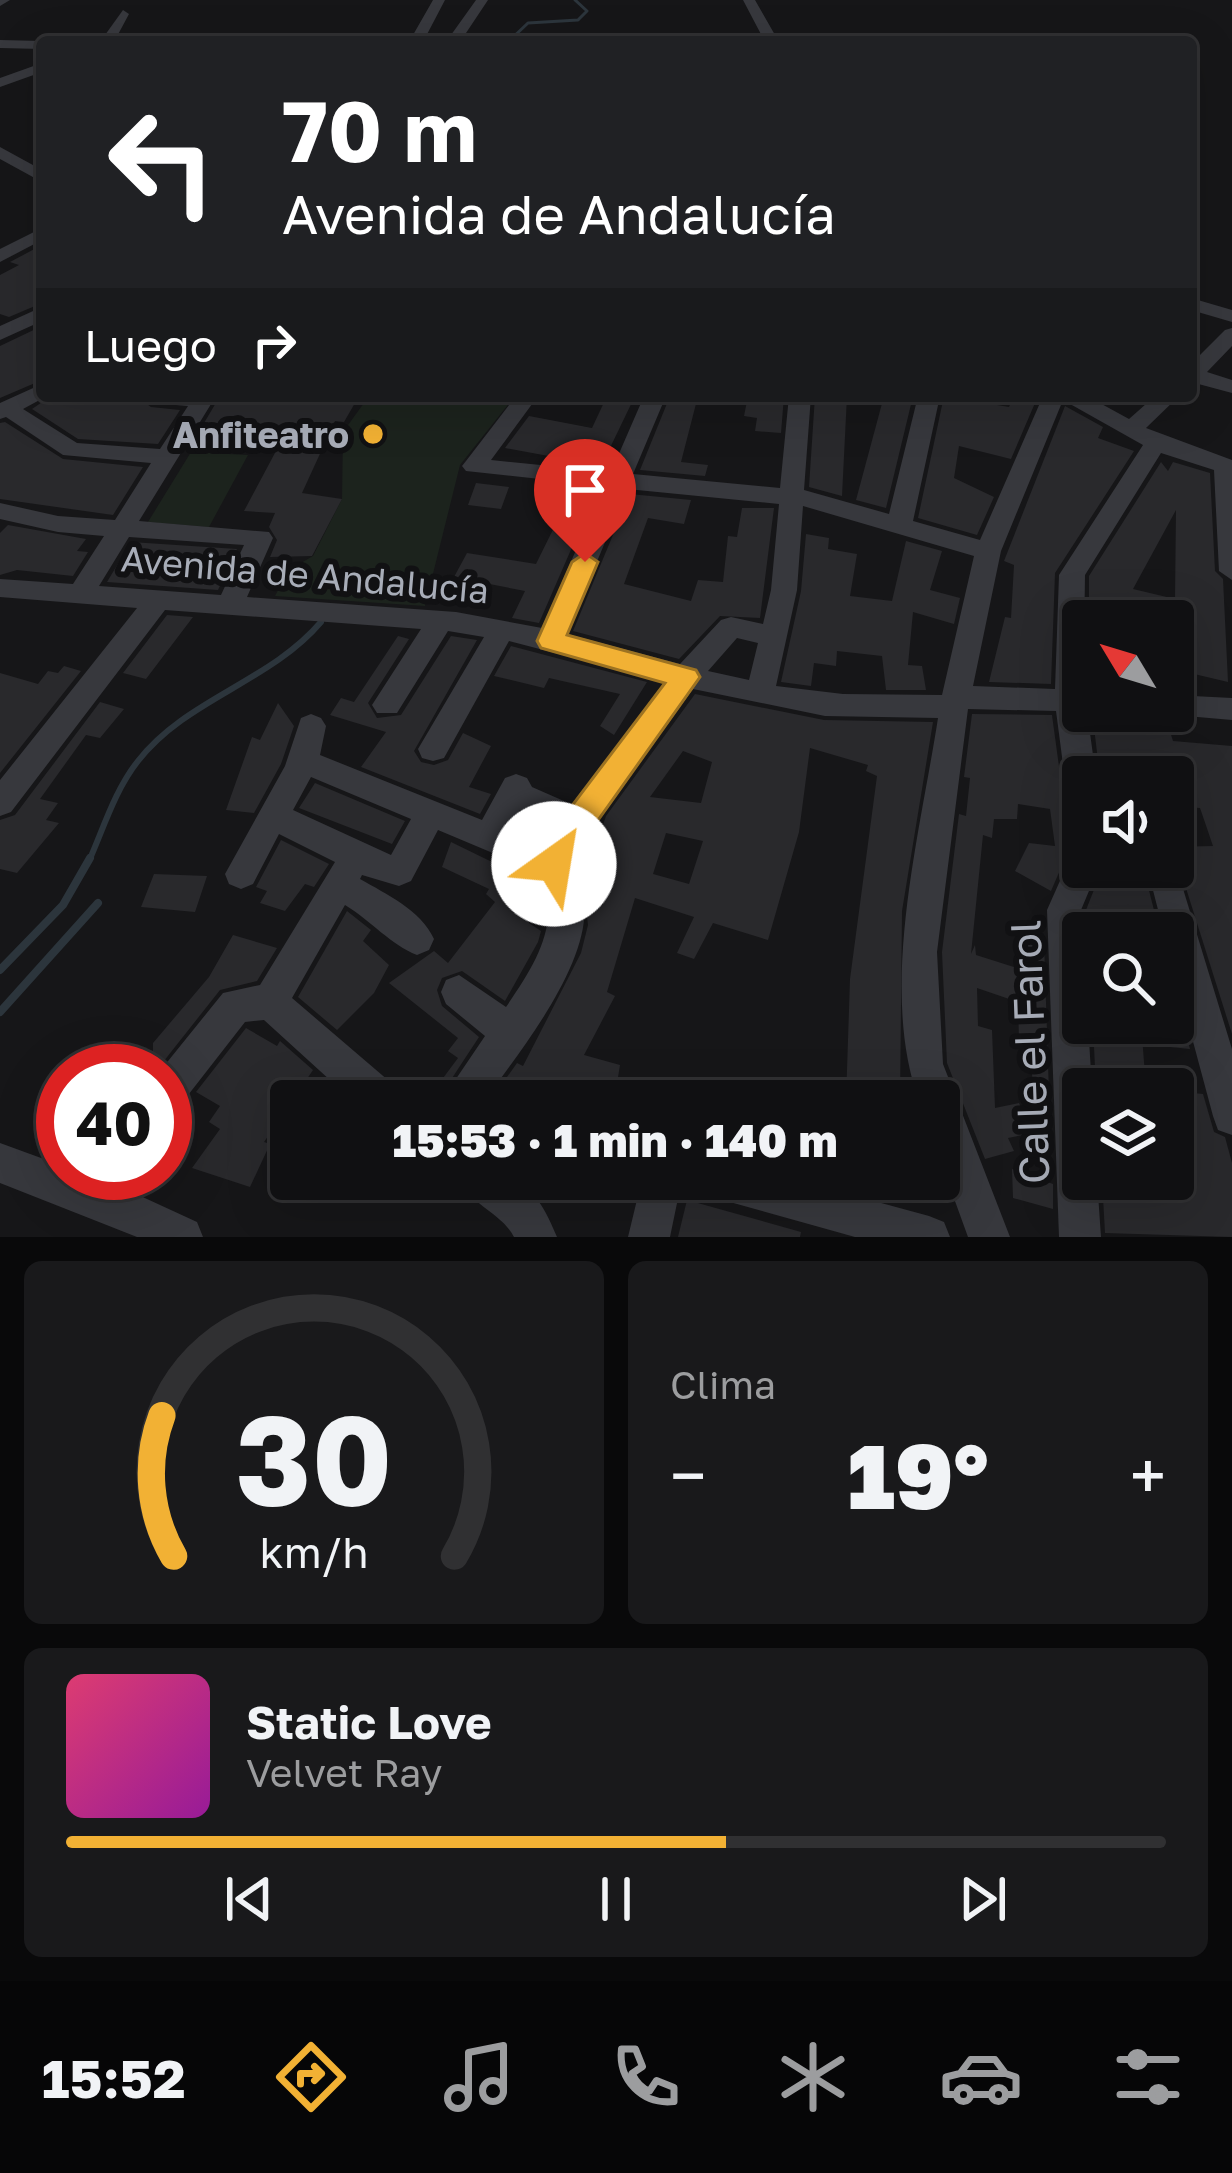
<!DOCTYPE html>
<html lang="es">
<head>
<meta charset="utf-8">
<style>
	body { margin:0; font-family:"Golos Text",sans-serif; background:#19191b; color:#f1f3f6; height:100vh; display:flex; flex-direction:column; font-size:45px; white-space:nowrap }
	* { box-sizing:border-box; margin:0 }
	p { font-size:39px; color:#9c9d9f }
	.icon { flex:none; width:66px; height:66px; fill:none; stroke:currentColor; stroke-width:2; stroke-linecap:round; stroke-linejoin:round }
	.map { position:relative; height:1237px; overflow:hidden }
	.details { display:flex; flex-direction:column; gap:24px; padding:24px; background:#09090a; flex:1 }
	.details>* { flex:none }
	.guide { position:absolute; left:36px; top:36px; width:1161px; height:366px; border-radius:12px; box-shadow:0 12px 48px #0002,0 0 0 3px #303032; background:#202124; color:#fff; overflow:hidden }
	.needle { width:78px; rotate:308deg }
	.buttons { position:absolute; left:1062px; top:600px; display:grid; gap:24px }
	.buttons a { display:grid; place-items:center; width:132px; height:132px; border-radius:12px; background:#101012; box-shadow:0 12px 48px #0002,0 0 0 3px #303032; font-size:60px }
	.speed { position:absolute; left:36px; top:1044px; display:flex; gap:24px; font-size:60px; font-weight:700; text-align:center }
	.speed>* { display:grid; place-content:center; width:156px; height:156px; border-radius:50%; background:#101012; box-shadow:0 12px 48px #0002,0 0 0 3px #303032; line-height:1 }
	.speed .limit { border:18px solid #d22; background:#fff; color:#111 }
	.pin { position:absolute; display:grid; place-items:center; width:102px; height:102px; color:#fff; margin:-123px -51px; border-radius:50% 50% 50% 0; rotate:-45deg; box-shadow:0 0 12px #0007 }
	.pin .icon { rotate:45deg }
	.me { position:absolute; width:132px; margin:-66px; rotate:32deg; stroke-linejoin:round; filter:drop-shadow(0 0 9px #0008) }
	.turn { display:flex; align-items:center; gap:42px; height:252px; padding:0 48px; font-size:54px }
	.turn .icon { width:156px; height:156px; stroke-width:2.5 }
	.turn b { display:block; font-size:84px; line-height:102px }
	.then { display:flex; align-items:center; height:114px; padding:0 48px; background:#0003; gap:24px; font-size:45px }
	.big { font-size:90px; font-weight:800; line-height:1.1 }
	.details .card { flex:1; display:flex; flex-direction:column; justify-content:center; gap:18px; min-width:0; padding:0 42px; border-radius:18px; background:#19191b }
	.details .dial { align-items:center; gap:0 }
	.dial svg { height:312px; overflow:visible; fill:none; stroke:#303032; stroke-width:7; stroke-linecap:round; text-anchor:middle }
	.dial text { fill:#f1f3f6; stroke:none }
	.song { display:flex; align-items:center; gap:36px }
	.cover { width:144px; height:144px; border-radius:18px; background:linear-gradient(135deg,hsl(340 70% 55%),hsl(300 70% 35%)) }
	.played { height:12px; border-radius:6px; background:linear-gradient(90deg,#f2b134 60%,#303032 60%) }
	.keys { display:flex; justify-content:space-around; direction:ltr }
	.heat { display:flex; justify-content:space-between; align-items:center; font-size:66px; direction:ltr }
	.details .tiles { flex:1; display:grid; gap:24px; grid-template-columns:1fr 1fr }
	.card:last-child { grid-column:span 2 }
	.trip { position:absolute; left:270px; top:1080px; width:690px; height:120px; border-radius:12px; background:#101012; box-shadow:0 12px 48px #0002,0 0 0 3px #303032; font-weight:800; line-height:120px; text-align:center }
	.tabs { display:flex; height:192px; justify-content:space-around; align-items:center; background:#060607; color:#9c9d9f }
	.tabs .icon { width:84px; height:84px }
	.tabs .current { color:#f2b134 }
	.tabs b { font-size:54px; color:#f1f3f6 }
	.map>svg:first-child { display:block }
</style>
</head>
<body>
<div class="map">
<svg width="1232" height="1237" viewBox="0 0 1232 1237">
	<rect width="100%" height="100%" fill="#161618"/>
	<path fill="#1c231d" d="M369,396H515L460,465L425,606L275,596L289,570L313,556L342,499L343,432Z
		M191,452L248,455L209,527L148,522Z"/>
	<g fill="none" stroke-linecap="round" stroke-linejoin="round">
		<path stroke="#2c353c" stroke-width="3" d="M508,42L528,23L578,20L587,11L575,0"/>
		<path stroke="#2c353c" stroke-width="6" d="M89,861C104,827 115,790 138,761C186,699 270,682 321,622"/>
		<path stroke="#2c353c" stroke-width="8" d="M0,970L63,905L90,858
			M0,1012L98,903"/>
	</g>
	<path fill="#29292c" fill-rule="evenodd" d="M42,245V303L9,317L0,314V275L19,265L10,262Z
		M42,326V380L0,398V346Z
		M51,396H136L151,407L180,410L158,444L78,439L32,409Z
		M220,396H359L344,422L335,421L302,493L342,499L312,556L270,557L277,540L269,527L275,513L244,511L276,451L191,445Z
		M607,396H635L608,452L613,456L608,467L505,448L529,416L592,428Z
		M670,396H698L681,462L708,465L705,476L640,470Z
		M748,396H784L781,433L755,431L757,418L744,416Z
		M815,396H847L842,496L809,487Z
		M884,396H913L886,508L856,500Z
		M944,396L1009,407L1014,396H1038L1011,459L959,446L954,478L994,497L977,535L918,518Z
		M1065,406L1103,427L1098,438L1134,451L1055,573L1051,684L989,682L1005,617L1011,618L1014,565L1004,561Z
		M5,422L63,459L143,467L113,515L0,499V423Z
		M1161,462L1168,471L1173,462L1210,473L1215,571L1223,579L1228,682L1173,669V621H1089V576ZM1176,510L1175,599L1133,589Z
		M476,483L509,487L501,509L468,505Z
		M574,487L597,490L539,623L512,618L525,591L454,577L467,553L536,564Z
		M630,494L691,500L684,524L648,518L624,584L691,601L698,580L723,582L728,536L737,537L742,508H774L760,618L720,616L679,659L573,631Z
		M8,525L86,539L77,551L88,552L73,576L17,570L0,575V533Z
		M806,534L829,538L828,549L857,554L850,596L892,601L906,541L942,551L930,590L960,598L954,624L913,612L908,665L922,666L926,690H886L882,656L837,651L836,666L814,663L811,686L781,682L801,591Z
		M131,542L237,549L218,590L107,582Z
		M167,615L193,617L146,679L123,673Z
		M398,636L409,639L368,703L377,718L401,715L451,636L477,640L414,751L421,762L434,765L448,760L463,733L491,746L469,787L491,794L480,814L361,767L386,732L330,715L341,698L354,702Z
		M511,646L647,682L614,735L600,726L620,694L549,678L544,688L494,676Z
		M64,666L81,671L0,773V673L38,684L48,671L58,673Z
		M695,694L824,720L933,722L902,911L900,1101H846L850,979L877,776L866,771L868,765L810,748L799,832L768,940L713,923L694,959L677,953L694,917L635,898L607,992L615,996L584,1055L620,1065L614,1101H490L517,1063L523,1066L581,953L588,925L583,883L606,816ZM683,751L712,762L701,803L650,797ZM666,833L703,841L689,884L653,874Z
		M100,702L124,709L100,738L86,735L40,799L58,803L46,820L59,823L17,873L0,869V820L15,815Z
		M278,703L294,726L281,764L254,813L226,810L252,737L260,740Z
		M1092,711L1157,712L1166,719L1173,741L1232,746V1034L1173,847L1213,846L1200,808L1173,806V777H1162L1159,765L1119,761L1122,777H1100Z
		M972,714L1052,715L1063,796L1070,808L1083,812V847L1067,854L1051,891L1015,871L1029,843L1055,846L1050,809L1018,804L1017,819H994L992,838L983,835L971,954L975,945L976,955L1017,968L1016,935L1044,942L1049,1094L1034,1091L1028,1042L1019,1040L1018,1002L977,988L978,1026L992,1030L995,1108L1019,1103L1032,1133L1008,1138L1014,1151L985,1159L947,1063L942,952L959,814L966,816L970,778L964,777Z
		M315,783L405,821L392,844L299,808Z
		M281,840L329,864L314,887L305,884L285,911L260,903L267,891L256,887Z
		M451,842L539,885L543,906L529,923L541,931L538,942L505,1001L462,971L442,978L437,990L442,1006L479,1037L437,1101H426L458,1058L448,1051L458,1038L389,983L434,951L448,963L495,902L486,894L489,889L442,867Z
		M1103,867H1143L1156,918L1107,913V921L1086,910Z
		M154,874L207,876L195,912L141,907Z
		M347,911L371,930L363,941L389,965L374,993L337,1030L298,997Z
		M233,935L277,948L257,981L220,990L156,1071H103L102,1065L153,1052V1043L209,977Z
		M1173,984L1190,1049L1160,1046L1153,1023H1173Z
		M1093,1025L1142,1036L1146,1088L1127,1084V1089H1096Z
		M246,1028L277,1046L280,1041L313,1070L264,1142L270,1144L250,1187L192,1168L220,1129L209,1122L220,1106L196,1092Z
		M1173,1091L1203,1094L1214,1132L1225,1137L1232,1163V1237L1105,1233L1102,1179H1132V1195L1180,1201L1173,1171Z
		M1012,1169L1053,1184V1209L1013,1198Z
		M843,1179H900V1203L843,1188Z
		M687,1200L801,1232L800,1237H678Z"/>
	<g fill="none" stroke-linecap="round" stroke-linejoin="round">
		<path fill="#37383d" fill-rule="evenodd" d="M0,0H10L0,6Z
			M433,0H445L423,42H409Z
			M476,0H488L460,42H446Z
			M743,0H755L779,42H765Z
			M123,10L129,14L114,42H100Z
			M0,40L42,41L46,42H42V49L0,48Z
			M42,63V72L0,87V78Z
			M0,147L42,170V182L0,159Z
			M42,228V240L0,262V249Z
			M1191,298L1232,310V322L1191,310Z
			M42,307V321L0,340V326Z
			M1232,328V346L1207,372L1232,380V393L1191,382V364L1225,330Z
			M42,384V396H47L23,409L77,443L160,449L188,406L151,403L140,396H216L139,521L269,532L273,538L247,597L456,612L542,628L604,486L466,471L462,466L466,461L516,396H538L491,460L611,472L644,396H666L633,474L780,488L789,396H811L804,490L889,514L918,396H940L913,521L980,540L1043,396H1087L1129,419L1155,396H1179L1146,428L1232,460V580L1219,571L1214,470L1161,453L1085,575L1083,711H1087L1096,777H1083V808L1072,804L1067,795L1056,711L968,709L937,952L943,1064L1010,1237H968L939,1157V1101H919C878,988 920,835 938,718L825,716L693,689L574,853L570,864C574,876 582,887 584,900C592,963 519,1053 484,1101H441L485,1036L446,1004L441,992L446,980L459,975L506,1007C534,966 563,923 540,873L438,830L411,881L399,886L362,875L360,879C386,894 421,910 434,939L429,950L417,955C391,945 370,920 345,905L292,998L396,1087L401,1101H353L264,1020L245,1022L178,1108L165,1114V1071H160L223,993L260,985L335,862L279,834L253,884L241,889L229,884L225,874L285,766L301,718L311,714L321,718L326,726L320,755L482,820L505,778L516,774L527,778L532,787L573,805L666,682L509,641L444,758L433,761L422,758L418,749L484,637L448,631L397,713H377L372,705L421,629L165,610L11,812L0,816V780L137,608L0,597V579L73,584L104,536L58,532L0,519V503L58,516L115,520L151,463L63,455L6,417L0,419V403ZM1063,400L1143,445L1059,575L1055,689L973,686L1001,551ZM627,489L779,504L771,590L763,624L731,617L721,620L680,664L567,634ZM803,506L974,556L942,695L843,694L776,686L797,590ZM129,537L244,545L221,595L99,586ZM737,638L758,643L749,680L708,671ZM311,777L411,819L391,855L293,810ZM520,810L548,822L544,828L515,819Z
			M1173,695L1232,698V720L1163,714L1161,711H1173Z
			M1083,851V867H1099L1081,910L1083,1023H1088L1092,1089H1083V1179H1097L1101,1237H1059L1047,910L1071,856Z
			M1173,856L1232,1049V1135L1218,1130L1213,1116L1173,967V933H1164L1147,867H1173Z
			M0,1143L63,1166V1173L99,1178L101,1173H143L134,1193L197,1222L203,1237H137L0,1183Z
			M459,1179C518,1179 533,1178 557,1237H514C501,1212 470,1205 459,1179Z
			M642,1179H682L670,1237H628Z
			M699,1179H793L929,1216L944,1222L950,1237H855L719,1199L705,1193Z"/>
	</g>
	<path fill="#f2b134" stroke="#9d7322" stroke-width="3" d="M585,553L598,562L567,635L696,670L700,677L574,854L566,874L554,878L542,874L537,864L549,836L665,683L541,648L537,641L572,562Z"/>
	<circle fill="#f2b134" stroke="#111113" stroke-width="4.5" cx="373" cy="434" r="12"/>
	<g text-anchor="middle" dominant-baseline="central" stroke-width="12" stroke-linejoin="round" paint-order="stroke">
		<g font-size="36" font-weight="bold" fill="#a8adb8" stroke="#111113" text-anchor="end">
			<text x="349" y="434">Anfiteatro</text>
		</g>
		<g font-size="36" fill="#a8adb8" stroke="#111113">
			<text transform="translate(305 574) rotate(5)">Avenida de Andalucía</text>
		</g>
		<g font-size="42" fill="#a8adb8" stroke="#111113">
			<text transform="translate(1029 1052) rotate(-92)">Calle el Farol</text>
		</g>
	</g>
</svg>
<div class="buttons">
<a><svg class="needle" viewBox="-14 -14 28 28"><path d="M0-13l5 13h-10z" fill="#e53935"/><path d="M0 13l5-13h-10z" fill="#9c9d9f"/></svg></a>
<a><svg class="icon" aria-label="sound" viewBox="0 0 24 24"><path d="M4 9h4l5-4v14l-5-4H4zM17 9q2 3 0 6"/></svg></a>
<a><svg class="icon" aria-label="search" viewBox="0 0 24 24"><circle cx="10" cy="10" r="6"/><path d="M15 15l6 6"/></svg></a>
<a><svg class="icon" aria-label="layers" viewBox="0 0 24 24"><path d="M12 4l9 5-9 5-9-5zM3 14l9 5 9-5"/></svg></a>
</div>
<div class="speed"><div class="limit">40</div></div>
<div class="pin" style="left:585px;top:562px;background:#d93025"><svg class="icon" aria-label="arrive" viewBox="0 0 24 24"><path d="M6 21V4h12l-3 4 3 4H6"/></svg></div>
<svg class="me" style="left:554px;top:864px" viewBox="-20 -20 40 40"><circle r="19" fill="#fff"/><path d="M0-13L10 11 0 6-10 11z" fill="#f2b134"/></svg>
<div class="trip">15:53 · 1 min · 140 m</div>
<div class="guide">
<div class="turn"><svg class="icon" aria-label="left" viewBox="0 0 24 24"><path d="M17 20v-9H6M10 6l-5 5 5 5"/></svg><div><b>70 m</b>Avenida de Andalucía</div></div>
<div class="then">Luego<svg class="icon" aria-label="right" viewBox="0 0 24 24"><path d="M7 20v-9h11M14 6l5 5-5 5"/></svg></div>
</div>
</div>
<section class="details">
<div class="tiles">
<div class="card dial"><svg viewBox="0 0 100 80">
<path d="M14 69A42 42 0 1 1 86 69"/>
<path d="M14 69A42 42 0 0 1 11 33" stroke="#f2b134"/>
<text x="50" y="56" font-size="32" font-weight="700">30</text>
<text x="50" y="72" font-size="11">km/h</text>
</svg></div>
<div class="card"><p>Clima</p>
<div class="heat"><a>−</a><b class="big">19°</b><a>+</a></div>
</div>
<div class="card">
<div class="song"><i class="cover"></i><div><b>Static Love</b><p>Velvet Ray</p></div></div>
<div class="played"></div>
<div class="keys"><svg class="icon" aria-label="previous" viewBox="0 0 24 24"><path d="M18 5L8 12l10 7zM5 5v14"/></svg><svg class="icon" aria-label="pause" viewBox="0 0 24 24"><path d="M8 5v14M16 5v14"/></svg><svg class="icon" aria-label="next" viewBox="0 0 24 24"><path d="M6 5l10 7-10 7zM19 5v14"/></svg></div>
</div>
</div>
</section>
<nav class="tabs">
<b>15:52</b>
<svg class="icon current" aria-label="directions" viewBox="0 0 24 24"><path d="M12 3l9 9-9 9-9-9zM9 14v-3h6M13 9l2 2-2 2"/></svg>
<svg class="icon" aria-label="music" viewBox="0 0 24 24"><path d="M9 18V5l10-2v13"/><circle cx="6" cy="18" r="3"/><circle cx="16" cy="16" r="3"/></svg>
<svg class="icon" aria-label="phone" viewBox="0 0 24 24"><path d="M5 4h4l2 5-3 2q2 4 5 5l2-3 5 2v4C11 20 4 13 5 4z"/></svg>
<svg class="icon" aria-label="climate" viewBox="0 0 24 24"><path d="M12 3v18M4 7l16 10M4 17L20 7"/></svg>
<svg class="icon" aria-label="car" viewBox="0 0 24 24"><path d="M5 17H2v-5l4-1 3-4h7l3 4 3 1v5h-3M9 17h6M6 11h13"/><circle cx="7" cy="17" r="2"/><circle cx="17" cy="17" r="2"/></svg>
<svg class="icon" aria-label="filters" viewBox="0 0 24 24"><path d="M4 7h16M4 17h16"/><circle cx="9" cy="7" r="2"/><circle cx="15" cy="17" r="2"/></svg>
</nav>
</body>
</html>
